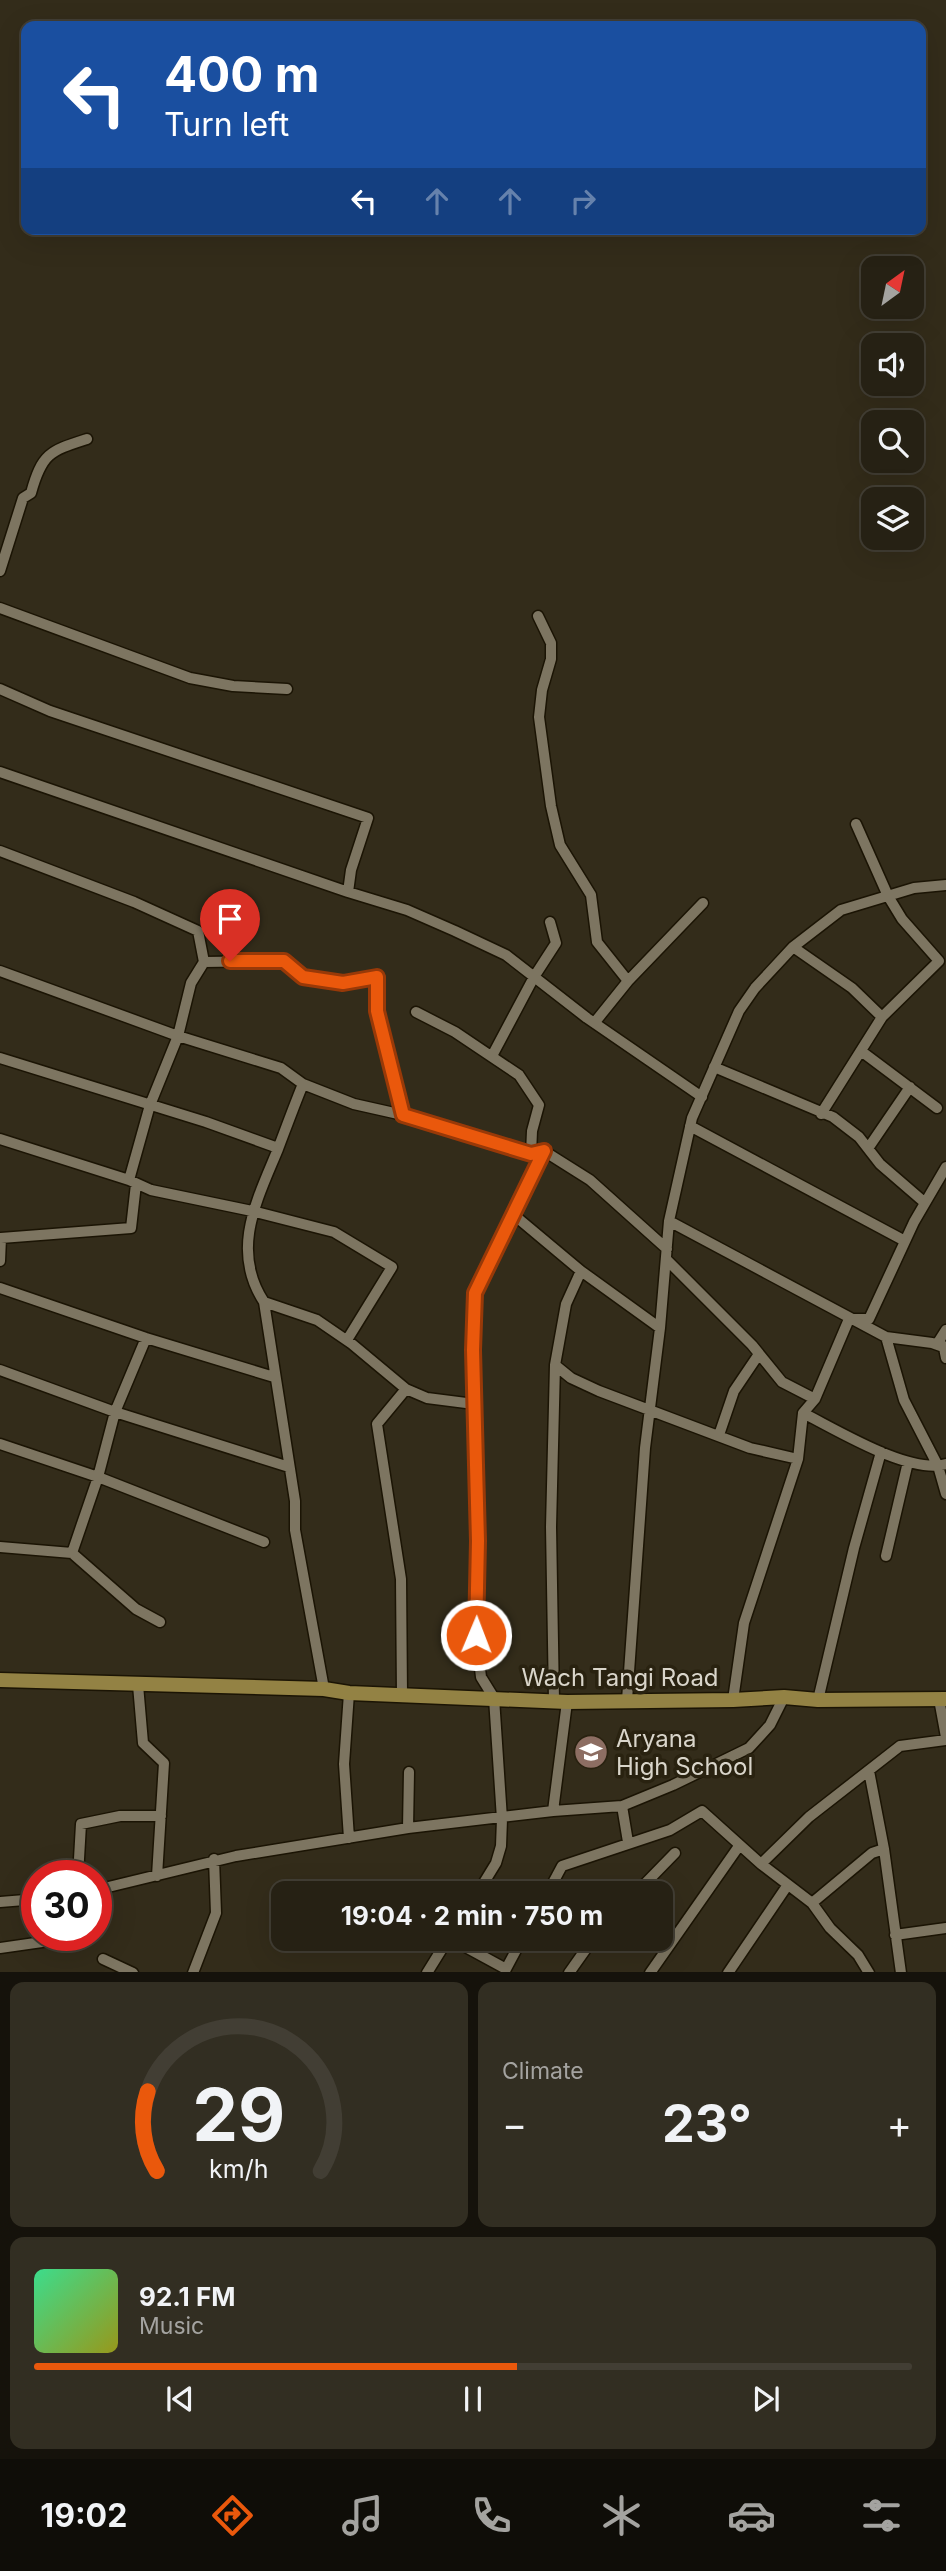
<!DOCTYPE html>
<html lang="en">
<head>
<meta charset="utf-8">
<style>
	body { margin:0; font-family:Inter,sans-serif; background:#322e22; color:#f1f3f6; height:100vh; display:flex; flex-direction:column; font-size:26px; white-space:nowrap }
	* { box-sizing:border-box; margin:0 }
	p { font-size:23px; color:#a4a3a0 }
	.icon { flex:none; width:38px; height:38px; fill:none; stroke:currentColor; stroke-width:2; stroke-linecap:round; stroke-linejoin:round }
	.map { position:relative; height:1972px; overflow:hidden }
	.side { display:flex; flex-direction:column; gap:10px; padding:10px; background:#15120b; flex:1 }
	.side>* { flex:none }
	.guide { position:absolute; left:21px; top:21px; width:905px; height:214px; border-radius:14px; box-shadow:0 7px 28px #0002,0 0 0 2px #423e34; background:#1a4fa0; color:#fff; overflow:hidden }
	.needle { width:46px; rotate:33deg }
	.controls { position:absolute; left:861px; top:256px; display:grid; gap:14px }
	.controls a { display:grid; place-items:center; width:63px; height:63px; border-radius:14px; background:#262114; box-shadow:0 7px 28px #0002,0 0 0 2px #423e34; font-size:35px }
	.speed { position:absolute; left:21px; top:1860px; display:flex; gap:14px; font-size:35px; font-weight:700; text-align:center }
	.speed>* { display:grid; place-content:center; width:91px; height:91px; border-radius:50%; background:#262114; box-shadow:0 7px 28px #0002,0 0 0 2px #423e34; line-height:1 }
	.speed .limit { border:10px solid #d22; background:#fff; color:#111 }
	.pin { position:absolute; display:grid; place-items:center; width:60px; height:60px; color:#fff; margin:-72px -30px; border-radius:50% 50% 50% 0; rotate:-45deg; box-shadow:0 0 7px #0007 }
	.pin .icon { rotate:45deg }
	.me { position:absolute; width:77px; margin:-38px; rotate:1deg; stroke-linejoin:round; filter:drop-shadow(0 0 5px #0008) }
	.turn { display:flex; align-items:center; gap:24px; height:147px; padding:0 28px; font-size:32px }
	.turn .icon { width:91px; height:91px; stroke-width:2.5 }
	.turn b { display:block; font-size:49px; line-height:60px }
	.lanes { display:flex; align-items:center; height:66px; padding:0 28px; background:#0003; justify-content:center; gap:35px; direction:ltr }
	.lanes .off { opacity:.35 }
	.big { font-size:52px; font-weight:700; line-height:1.1 }
	.side .tile { flex:1; display:flex; flex-direction:column; justify-content:center; gap:10px; min-width:0; padding:0 24px; border-radius:14px; background:#322e22 }
	.side .dial { align-items:center; gap:0 }
	.dial svg { height:182px; overflow:visible; fill:none; stroke:#423e34; stroke-width:7; stroke-linecap:round; text-anchor:middle }
	.dial text { fill:#f1f3f6; stroke:none }
	.song { display:flex; align-items:center; gap:21px }
	.cover { width:84px; height:84px; border-radius:10px; background:linear-gradient(135deg,hsl(150 70% 55%),hsl(60 70% 35%)) }
	.played { height:7px; border-radius:4px; background:linear-gradient(90deg,#ea580c 55%,#423e34 55%) }
	.keys { display:flex; justify-content:space-around; direction:ltr }
	.heat { display:flex; justify-content:space-between; align-items:center; font-size:38px; direction:ltr }
	.side .tiles { flex:1; display:grid; gap:10px; grid-template-columns:1fr 1fr }
	.tile:last-child { grid-column:span 2 }
	.trip { position:absolute; left:271px; top:1881px; width:402px; height:70px; border-radius:14px; background:#262114; box-shadow:0 7px 28px #0002,0 0 0 2px #423e34; font-weight:700; line-height:70px; text-align:center }
	.menu { display:flex; height:112px; justify-content:space-around; align-items:center; background:#0f0d08; color:#a4a3a0 }
	.menu .icon { width:49px; height:49px }
	.menu .current { color:#ea580c }
	.menu b { font-size:32px; color:#f1f3f6 }
	.map>svg:first-child { display:block }
</style>
</head>
<body>
<div class="map">
<svg width="946" height="1973" viewBox="0 0 946 1973">
	<rect width="100%" height="100%" fill="#332c1a"/>
	<g fill="none" stroke-linecap="round" stroke-linejoin="round">
		<g stroke="#1b1404" stroke-width="13">
			<path id="minor" d="M0,571L23,498L31,493C42,453 50,451 87,439
				M0,608L190,678L233,686L287,689
				M538,616L551,643V659L542,690L539,717L551,806L560,845L591,895L597,942L628,981
				M0,689L50,711L368,818L351,870L348,892
				M0,772L348,892L407,910L455,931L506,955L587,1018L702,1097
				M0,851L134,902L198,931L204,962L191,983L178,1036L150,1105L129,1180
				M793,947L852,988L882,1017
				M204,962L284,961L303,977L343,983L377,977V1011L403,1115
				M0,971L178,1036L281,1068L303,1084L354,1104L403,1115L531,1154L544,1151L590,1180L667,1249
				M416,1012L455,1032L519,1075L539,1105L532,1131L531,1154
				M595,1022L628,981L703,903
				M861,1051L937,1108
				M492,1056L534,977L556,943L550,922
				M0,1058L206,1122L278,1148
				M714,1067L833,1117L859,1137L880,1164L924,1202
				M303,1084C294,1106 286,1128 278,1149C257,1200 230,1250 264,1302L295,1501V1530L324,1689
				M821,1114L882,1017L939,961L902,919L888,896L856,824
				M690,1126L905,1241
				M0,1139L129,1180L151,1190L252,1211L334,1232L392,1267L347,1340
				M869,1147L910,1087
				M514,1215L581,1271L660,1328
				M669,1221L886,1337L932,1343L946,1348
				M666,1259L752,1345L782,1382L815,1399
				M0,1261L1,1238L131,1228L136,1184
				M0,1288L146,1338L274,1377
				M264,1302L317,1320L352,1344L406,1389L427,1398L474,1404
				M946,1330L939,1341L944,1348L946,1358
				M886,1337L904,1400L938,1466L946,1494
				M555,1365L571,1378L599,1391L750,1448L798,1459
				M0,1370L115,1412L289,1467
				M803,1413C837,1430 910,1475 946,1464
				M719,1435L734,1391L759,1354
				M0,1444L98,1477L264,1542
				M0,1547L72,1553L136,1609L160,1622
				M72,1553L98,1477L115,1412L146,1338
				M886,1556L908,1462
				M138,1685L143,1743L164,1763L157,1876
				M402,1695L401,1579L377,1424L406,1389
				M939,1699L946,1737
				M554,1700L551,1527L555,1365L566,1304L581,1271
				M627,1700L645,1448L660,1328L669,1221L692,1118L739,1011L755,988L793,947L841,910L914,888L946,885
				M733,1700L744,1623L798,1459L803,1413L815,1399L849,1319H869L914,1222L946,1167
				M818,1700L854,1548L881,1452
				M869,1771L884,1849L901,1973
				M622,1806L628,1842
				M553,1811L567,1702
				M408,1828L409,1772
				M349,1838L344,1764L349,1693
				M761,1864L809,1817L900,1746L946,1740
				M78,1876L81,1824L120,1816H161
				M96,1890L236,1856L408,1828L553,1811L622,1806L673,1785L749,1748L770,1725L784,1697
				M477,1894L496,1863L501,1846L502,1819L494,1698L481,1677L476,1635L477,1541L473,1350L475,1293L544,1151
				M547,1894L562,1866L670,1830L702,1811L761,1864L812,1903L830,1928L858,1955L869,1973
				M635,1894L675,1853
				M0,1902L37,1899
				M812,1903L872,1853L884,1849
				M895,1935L946,1928
				M451,1939L506,1969L522,1939
				M0,1948L56,1940L62,1936
				M103,1959L133,1973
				M193,1973L216,1913L214,1859
				M427,1973L448,1939
				M569,1973L593,1939
				M650,1973L739,1846
				M728,1973L787,1886"/>
		</g>
		<g stroke="#1b1404" stroke-width="17">
			<path id="major" d="M0,1680L324,1689L349,1693L567,1702L733,1700L784,1697L818,1700L946,1699"/>
		</g>
		<use href="#minor" stroke="#7d7561" stroke-width="10"/>
		<use href="#major" stroke="#938244" stroke-width="14"/>
	</g>
	<g fill="none" stroke-linecap="round" stroke-linejoin="round">
		<g stroke="#983908" stroke-width="18">
			<path id="route" d="M230,961H284L303,977L343,983L377,977V1011L403,1115L531,1154L544,1151L475,1293L473,1350L478,1541L476,1635"/>
		</g>
		<use href="#route" stroke="#ea580c" stroke-width="12"/>
	</g>
	<defs>
		<g id="school-disc" transform="scale(1.75)"><circle r="9.5" fill="#8d6e63" stroke="#292210"/><path d="M0-5L7-2L0 1L-7-2ZM-4 1L0 2.5L4 1V4Q0 6-4 4Z" fill="#fff"/></g>
	</defs>
	<g fill-rule="evenodd">
		<use href="#school-disc" x="591" y="1752"/>
	</g>
	<g text-anchor="middle" dominant-baseline="central" stroke-width="7" stroke-linejoin="round" paint-order="stroke">
		<g font-size="24" fill="#d9d5ca" stroke="#292210">
			<text x="620" y="1677">Wach Tangi Road</text>
		</g>
		<g font-size="24" fill="#d9d5ca" stroke="#292210" text-anchor="start">
			<text x="616" y="1738">Aryana<tspan x="616" dy="28">High School</tspan></text>
		</g>
	</g>
</svg>
<div class="controls">
<a><svg class="needle" viewBox="-14 -14 28 28"><path d="M0-13l5 13h-10z" fill="#e53935"/><path d="M0 13l5-13h-10z" fill="#a4a3a0"/></svg></a>
<a><svg class="icon" aria-label="sound" viewBox="0 0 24 24"><path d="M4 9h4l5-4v14l-5-4H4zM17 9q2 3 0 6"/></svg></a>
<a><svg class="icon" aria-label="search" viewBox="0 0 24 24"><circle cx="10" cy="10" r="6"/><path d="M15 15l6 6"/></svg></a>
<a><svg class="icon" aria-label="layers" viewBox="0 0 24 24"><path d="M12 4l9 5-9 5-9-5zM3 14l9 5 9-5"/></svg></a>
</div>
<div class="speed"><div class="limit">30</div></div>
<div class="pin" style="left:230px;top:961px;background:#d93025"><svg class="icon" aria-label="arrive" viewBox="0 0 24 24"><path d="M6 21V4h12l-3 4 3 4H6"/></svg></div>
<svg class="me" style="left:476px;top:1635px" viewBox="-20 -20 40 40"><circle r="17" fill="#ea580c" stroke="#fff" stroke-width="3"/><path d="M0-11L8 9 0 5-8 9z" fill="#fff"/></svg>
<div class="trip">19:04 · 2 min · 750 m</div>
<div class="guide">
<div class="turn"><svg class="icon" aria-label="left" viewBox="0 0 24 24"><path d="M17 20v-9H6M10 6l-5 5 5 5"/></svg><div><b>400 m</b>Turn left</div></div>
<div class="lanes"><svg class="icon" aria-label="left" viewBox="0 0 24 24"><path d="M17 20v-9H6M10 6l-5 5 5 5"/></svg><svg class="icon off" aria-label="ahead" viewBox="0 0 24 24"><path d="M12 20V5M6 11l6-6 6 6"/></svg><svg class="icon off" aria-label="ahead" viewBox="0 0 24 24"><path d="M12 20V5M6 11l6-6 6 6"/></svg><svg class="icon off" aria-label="right" viewBox="0 0 24 24"><path d="M7 20v-9h11M14 6l5 5-5 5"/></svg></div>
</div>
</div>
<section class="side">
<div class="tiles">
<div class="tile dial"><svg viewBox="0 0 100 80">
<path d="M14 69A42 42 0 1 1 86 69"/>
<path d="M14 69A42 42 0 0 1 10 34" stroke="#ea580c"/>
<text x="50" y="56" font-size="32" font-weight="700">29</text>
<text x="50" y="72" font-size="11">km/h</text>
</svg></div>
<div class="tile"><p>Climate</p>
<div class="heat"><a>−</a><b class="big">23°</b><a>+</a></div>
</div>
<div class="tile">
<div class="song"><i class="cover"></i><div><b>92.1 FM</b><p>Music</p></div></div>
<div class="played"></div>
<div class="keys"><svg class="icon" aria-label="previous" viewBox="0 0 24 24"><path d="M18 5L8 12l10 7zM5 5v14"/></svg><svg class="icon" aria-label="pause" viewBox="0 0 24 24"><path d="M8 5v14M16 5v14"/></svg><svg class="icon" aria-label="next" viewBox="0 0 24 24"><path d="M6 5l10 7-10 7zM19 5v14"/></svg></div>
</div>
</div>
</section>
<nav class="menu">
<b>19:02</b>
<svg class="icon current" aria-label="directions" viewBox="0 0 24 24"><path d="M12 3l9 9-9 9-9-9zM9 14v-3h6M13 9l2 2-2 2"/></svg>
<svg class="icon" aria-label="music" viewBox="0 0 24 24"><path d="M9 18V5l10-2v13"/><circle cx="6" cy="18" r="3"/><circle cx="16" cy="16" r="3"/></svg>
<svg class="icon" aria-label="phone" viewBox="0 0 24 24"><path d="M5 4h4l2 5-3 2q2 4 5 5l2-3 5 2v4C11 20 4 13 5 4z"/></svg>
<svg class="icon" aria-label="climate" viewBox="0 0 24 24"><path d="M12 3v18M4 7l16 10M4 17L20 7"/></svg>
<svg class="icon" aria-label="car" viewBox="0 0 24 24"><path d="M5 17H2v-5l4-1 3-4h7l3 4 3 1v5h-3M9 17h6M6 11h13"/><circle cx="7" cy="17" r="2"/><circle cx="17" cy="17" r="2"/></svg>
<svg class="icon" aria-label="filters" viewBox="0 0 24 24"><path d="M4 7h16M4 17h16"/><circle cx="9" cy="7" r="2"/><circle cx="15" cy="17" r="2"/></svg>
</nav>
</body>
</html>
